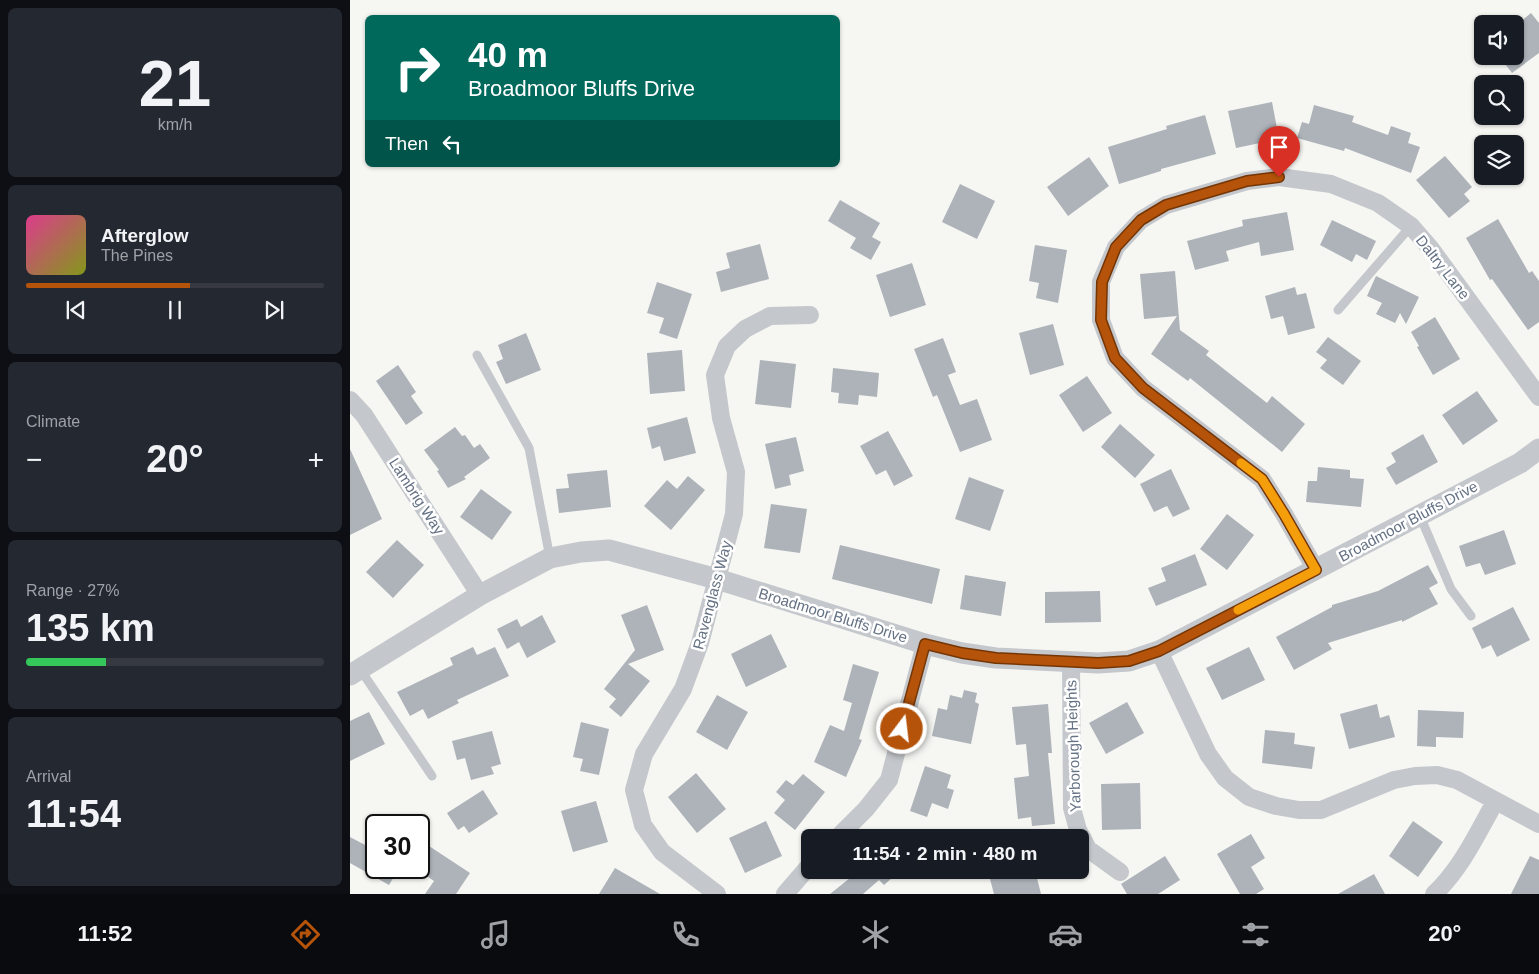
<!DOCTYPE html>
<html lang="en">
<head>
<meta charset="utf-8">
<style>
	body { margin:0; font-family:Helvetica,sans-serif; background:#242831; color:#f1f3f6; height:100vh; display:flex; flex-direction:column; font-size:19px; white-space:nowrap }
	* { box-sizing:border-box; margin:0 }
	p { font-size:16px; color:#9ea1a6 }
	.icon { flex:none; width:28px; height:28px; fill:none; stroke:currentColor; stroke-width:2; stroke-linecap:round; stroke-linejoin:round }
	.map { position:relative; flex:1; overflow:hidden }
	.sheet { display:flex; flex-direction:column; gap:8px; padding:8px; background:#0d0f14; width:350px }
	.sheet>* { flex:none }
	.guide { position:absolute; left:15px; top:15px; width:475px; height:152px; border-radius:8px; box-shadow:0 1px 4px #0004; background:#00695c; color:#fff; overflow:hidden }
	.fabs { position:absolute; left:1124px; top:15px; display:grid; gap:10px }
	.fabs a { display:grid; place-items:center; width:50px; height:50px; border-radius:8px; background:#171b24; box-shadow:0 1px 4px #0004; font-size:25px }
	.speed { position:absolute; left:15px; top:814px; display:flex; gap:10px; font-size:25px; font-weight:700; text-align:center }
	.speed>* { display:grid; place-content:center; width:65px; height:65px; border-radius:50%; background:#171b24; box-shadow:0 1px 4px #0004; line-height:1 }
	.speed .limit { border:2px solid #111; border-radius:8px; background:#fff; color:#111 }
	.pin { position:absolute; display:grid; place-items:center; width:42px; height:42px; color:#fff; margin:-51px -21px; border-radius:50% 50% 50% 0; rotate:-45deg; box-shadow:0 0 5px #0007 }
	.pin .icon { rotate:45deg }
	.me { position:absolute; width:55px; margin:-28px; rotate:15deg; stroke-linejoin:round; filter:drop-shadow(0 0 4px #0008) }
	.turn { display:flex; align-items:center; gap:18px; height:105px; padding:0 20px; font-size:22px }
	.turn .icon { width:65px; height:65px; stroke-width:2.5 }
	.turn b { display:block; font-size:35px; line-height:42px }
	.then { display:flex; align-items:center; height:48px; padding:0 20px; background:#0003; gap:10px; font-size:19px }
	.big { font-size:38px; font-weight:800; line-height:1.1 }
	.sheet .card { flex:1; display:flex; flex-direction:column; justify-content:center; gap:8px; min-width:0; padding:0 18px; border-radius:8px; background:#242831 }
	.sheet .dial { align-items:center; gap:0 }
	.dial b { font-size:65px; line-height:1 }
	.song { display:flex; align-items:center; gap:15px }
	.cover { width:60px; height:60px; border-radius:8px; background:linear-gradient(135deg,hsl(330 70% 55%),hsl(70 70% 35%)) }
	.played { height:5px; border-radius:2px; background:linear-gradient(90deg,#b45309 55%,#363941 55%) }
	.keys { display:flex; justify-content:space-around; direction:ltr }
	.heat { display:flex; justify-content:space-between; align-items:center; font-size:28px; direction:ltr }
	.charge { height:8px; border-radius:4px; background:linear-gradient(90deg,#34c759 27%,#363941 0) }
	.trip { position:absolute; left:451px; top:829px; width:288px; height:50px; border-radius:8px; background:#171b24; box-shadow:0 1px 4px #0004; font-weight:800; line-height:50px; text-align:center }
	.menu { display:flex; height:80px; justify-content:space-around; align-items:center; background:#090b0e; color:#9ea1a6 }
	.menu .icon { width:35px; height:35px }
	.menu .selected { color:#b45309 }
	.menu b { font-size:22px; color:#f1f3f6 }
	main { display:flex; flex:1; min-height:0 }
	.map>svg:first-child { display:block }
</style>
</head>
<body>
<main>
<section class="sheet">
<div class="card dial"><b>21</b><p>km/h</p></div>
<div class="card">
<div class="song"><i class="cover"></i><div><b>Afterglow</b><p>The Pines</p></div></div>
<div class="played"></div>
<div class="keys"><svg class="icon" aria-label="previous" viewBox="0 0 24 24"><path d="M18 5L8 12l10 7zM5 5v14"/></svg><svg class="icon" aria-label="pause" viewBox="0 0 24 24"><path d="M8 5v14M16 5v14"/></svg><svg class="icon" aria-label="next" viewBox="0 0 24 24"><path d="M6 5l10 7-10 7zM19 5v14"/></svg></div>
</div>
<div class="card"><p>Climate</p>
<div class="heat"><a>−</a><b class="big">20°</b><a>+</a></div>
</div>
<div class="card"><p>Range · 27%</p><b class="big">135 km</b><div class="charge"></div></div>
<div class="card"><p>Arrival</p><b class="big">11:54</b></div>
</section>
<div class="map">
<svg width="1189" height="894" viewBox="0 0 1189 894">
	<rect width="100%" height="100%" fill="#f6f6f3"/>
	<path fill="#adb3b9" d="M1181,13L1189,23V53L1162,73L1149,56H1165V26Z
		M922,102L929,139L886,148L878,111Z
		M964,105L1004,116L1002,122L1038,135L1041,126L1061,133L1058,143L1070,147L1061,173L995,148L994,151L947,138L952,122L959,124Z
		M855,115L866,154L811,169V171L769,184L758,147L817,129L816,126Z
		M1095,156L1122,187L1114,194L1120,201L1099,218L1066,180Z
		M739,157L759,186L718,216L697,187Z
		M610,184L645,201L627,239L592,222Z
		M490,200L530,223L522,237L531,242L521,260L500,248L506,238L478,221Z
		M937,212L944,250L911,256L909,242L876,251L879,261L845,270L837,241L893,226L892,220Z
		M1148,219L1179,273L1182,271L1189,281V322L1178,330L1142,279L1140,280L1116,238Z
		M982,220L1026,241L1017,260L1006,254L1002,262L970,245Z
		M410,244L419,279L371,292L366,272L380,268L376,253Z
		M685,245L717,250L708,303L686,298L689,283L679,281Z
		M562,263L576,305L540,317L526,275Z
		M825,271L830,330L859,351L856,355L917,403L922,396L955,424L932,452L840,378L838,381L801,354L827,316L794,319L790,274Z
		M1026,276L1069,297L1056,324L1050,313L1045,323L1026,314L1032,303L1017,296Z
		M307,282L342,294L327,339L309,333L314,318L297,313Z
		M945,287L947,295L956,293L965,328L938,335L933,316L921,319L915,296Z
		M1085,317L1110,359L1083,375L1067,347L1069,346L1061,332Z
		M703,324L714,365L680,375L669,333Z
		M176,333L191,370L156,384L146,362L153,359L148,345Z
		M978,337L1011,361L993,385L970,368L977,360L966,352Z
		M593,338L606,372L598,375L610,405L627,399L642,440L610,452L587,395L583,397L564,349Z
		M332,350L335,391L300,394L297,353Z
		M410,360L446,364L441,408L405,404Z
		M48,365L66,392L61,396L73,413L56,425L26,381Z
		M483,368L529,373L527,397L509,395L508,405L488,403L489,393L481,392Z
		M737,376L762,413L733,432L709,395Z
		M1127,391L1148,421L1113,445L1092,415Z
		M337,417L346,453L314,461L310,446L302,449L297,428Z
		M770,424L805,455L785,478L751,447Z
		M105,427L112,436L115,435L124,448L130,444L140,458L114,477L116,479L98,488L87,471L89,470L74,450Z
		M538,431L563,476L544,486L536,470L526,475L510,446Z
		M1073,434L1088,462L1046,485L1036,468L1046,462L1041,453Z
		M446,437L454,471L439,475L441,485L425,489L415,444Z
		M0,449L32,519L0,535Z
		M968,467L1000,470V478L1014,479L1011,507L956,502L958,481H967Z
		M821,469L840,509L823,517L817,506L804,512L790,484Z
		M257,470L261,507L209,513L206,489L219,488L217,474Z
		M338,476L355,490L321,530L294,506L317,480L327,489Z
		M619,477L654,490L640,531L605,519Z
		M131,489L162,512L142,540L110,517Z
		M421,504L457,509L450,553L414,548Z
		M877,514L904,535L877,570L850,549Z
		M1154,530L1166,564L1135,575L1130,563L1116,567L1109,546Z
		M47,540L74,565L43,598L16,572Z
		M490,545L590,569L582,604L482,579Z
		M845,554L857,585L806,606L798,588L816,581L811,568Z
		M1078,565L1088,583L1079,588L1088,604L1052,622V620L978,643L982,649L944,670L926,637L982,607V605L1028,591Z
		M615,575L656,582L651,616L610,609Z
		M750,591L751,622L695,623V592Z
		M297,605L314,650L278,664L300,681L271,717L259,707L266,699L254,689L285,650L271,615Z
		M1163,607L1180,640L1147,657L1141,645L1132,649L1122,628Z
		M192,615L206,642L177,658L169,642L157,649L147,629L167,619L171,627Z
		M421,634L437,667L396,687L381,654Z
		M123,647L127,655L145,647L159,676L107,700L109,703L78,719L73,709L60,716L47,692L103,665L100,658Z
		M899,647L915,680L872,700L856,668Z
		M503,664L529,672L509,739L512,740L496,777L464,762L480,725L494,731L502,703L493,700Z
		M614,690L627,693L625,702L629,704L621,744L582,736L588,708L597,710L600,695L612,698Z
		M367,695L398,712L377,750L346,732Z
		M777,702L794,733L756,754L739,723Z
		M698,704L702,753H698L705,824L682,826L681,817L668,819L664,778L679,776L676,744L666,745L662,707Z
		M1027,704L1030,718L1039,715L1045,737L999,749L990,714Z
		M1068,710L1114,712L1113,738L1086,737V747L1067,746Z
		M19,712L35,744L0,761V721Z
		M231,722L259,729L249,775L230,771L233,759L223,757Z
		M915,730L945,733L944,744L965,747L962,769L912,763Z
		M142,731L151,764L141,767L144,774L121,780L115,758L107,760L102,741Z
		M575,766L601,775L597,788L604,790L598,809L582,803L577,817L560,811Z
		M346,773L376,809L347,833L318,797Z
		M453,774L475,792L445,830L424,813L435,800L426,792L436,780L443,785Z
		M790,783L791,829L752,830L751,784Z
		M133,790L148,814L119,833L114,826L108,830L97,813Z
		M246,801L258,842L223,852L211,811Z
		M416,821L432,856L395,873L379,838Z
		M1063,821L1093,842L1068,877L1039,856Z
		M26,830V868H49L39,885L0,863V837L17,846Z
		M901,834L915,858L901,867L914,889L906,894H890L867,854Z
		M79,846L120,873L106,894H75L84,881L65,868H69V861Z
		M815,856L830,880L808,894H777L771,884Z
		M1180,856L1189,860V894H1161Z
		M265,868L310,894H249Z
		M510,870H551L534,885L529,880L513,894H480Z
		M675,870H685L691,894H644L640,879Z
		M1024,874L1035,894H988Z"/>
	<g fill="none" stroke-linecap="round" stroke-linejoin="round">
		<path stroke="#c4c7cb" stroke-width="9" d="M988,310L1061,226
			M127,355L179,448L200,558
			M1070,516L1101,589L1121,616
			M10,669L82,776"/>
		<path stroke="#c4c7cb" stroke-width="18" d="M0,400L14,415L130,595
			M966,570L934,514L912,479L793,388L765,358L751,320V282L766,247L791,220L816,205L897,181L929,177L981,184L1028,203L1061,226L1081,249L1189,397
			M809,651L858,754L875,778L899,797L926,806L949,810H971L1044,780L1065,776L1087,775L1107,780L1189,824
			M721,661L722,808L728,830L738,849L770,872
			M487,838L516,809L539,780L575,644
			M367,894L312,852L293,825L284,790L294,754L333,689L350,643L384,514L386,472L371,418L365,375L377,346L395,329L420,316L460,315
			M435,894L460,865
			M1084,894C1111,869 1127,834 1145,802"/>
		<path stroke="#c4c7cb" stroke-width="21" d="M0,675L130,595L200,558L231,552L259,550L367,579L575,644L612,653L646,658L748,663L779,661L809,651L1170,463L1189,449"/>
	</g>
	<g fill="none" stroke-linecap="round" stroke-linejoin="round">
		<g stroke="#753606" stroke-width="12">
			<path id="route" d="M552,729L575,644L612,653L646,658L748,663L779,661L809,651L966,570L934,514L912,479L793,388L765,358L751,320L752,282L766,247L791,220L816,205L897,181L929,177"/>
		</g>
		<use href="#route" stroke="#b45309" stroke-width="9"/>
		<path stroke="#f59e0b" stroke-width="9" d="M888,610L966,570L934,514L912,479L891,463"/>
	</g>
	<g text-anchor="middle" dominant-baseline="central" stroke-width="5" stroke-linejoin="round" paint-order="stroke">
		<g font-size="15" fill="#657284" stroke="#fff">
			<text transform="translate(1093 267) rotate(52)">Daltry Lane</text>
			<text transform="translate(67 496) rotate(57)">Lambrig Way</text>
			<text transform="translate(1058 521) rotate(-28)">Broadmoor Bluffs Drive</text>
			<text transform="translate(362 595) rotate(-75)">Ravenglass Way</text>
			<text transform="translate(483 615) rotate(17)">Broadmoor Bluffs Drive</text>
			<text transform="translate(723 746) rotate(-92)">Yarborough Heights</text>
		</g>
	</g>
</svg>
<div class="fabs">
<a><svg class="icon" aria-label="sound" viewBox="0 0 24 24"><path d="M4 9h4l5-4v14l-5-4H4zM17 9q2 3 0 6"/></svg></a>
<a><svg class="icon" aria-label="search" viewBox="0 0 24 24"><circle cx="10" cy="10" r="6"/><path d="M15 15l6 6"/></svg></a>
<a><svg class="icon" aria-label="layers" viewBox="0 0 24 24"><path d="M12 4l9 5-9 5-9-5zM3 14l9 5 9-5"/></svg></a>
</div>
<div class="speed"><div class="limit">30</div></div>
<div class="pin" style="left:929px;top:177px;background:#d93025"><svg class="icon" aria-label="arrive" viewBox="0 0 24 24"><path d="M6 21V4h12l-3 4 3 4H6"/></svg></div>
<svg class="me" style="left:552px;top:729px" viewBox="-20 -20 40 40"><circle r="17" fill="#b45309" stroke="#fff" stroke-width="3"/><path d="M0-11L8 9 0 5-8 9z" fill="#fff"/></svg>
<div class="trip">11:54 · 2 min · 480 m</div>
<div class="guide">
<div class="turn"><svg class="icon" aria-label="right" viewBox="0 0 24 24"><path d="M7 20v-9h11M14 6l5 5-5 5"/></svg><div><b>40 m</b>Broadmoor Bluffs Drive</div></div>
<div class="then">Then<svg class="icon" aria-label="left" viewBox="0 0 24 24"><path d="M17 20v-9H6M10 6l-5 5 5 5"/></svg></div>
</div>
</div>
</main>
<nav class="menu">
<b>11:52</b>
<svg class="icon selected" aria-label="directions" viewBox="0 0 24 24"><path d="M12 3l9 9-9 9-9-9zM9 14v-3h6M13 9l2 2-2 2"/></svg>
<svg class="icon" aria-label="music" viewBox="0 0 24 24"><path d="M9 18V5l10-2v13"/><circle cx="6" cy="18" r="3"/><circle cx="16" cy="16" r="3"/></svg>
<svg class="icon" aria-label="phone" viewBox="0 0 24 24"><path d="M5 4h4l2 5-3 2q2 4 5 5l2-3 5 2v4C11 20 4 13 5 4z"/></svg>
<svg class="icon" aria-label="climate" viewBox="0 0 24 24"><path d="M12 3v18M4 7l16 10M4 17L20 7"/></svg>
<svg class="icon" aria-label="car" viewBox="0 0 24 24"><path d="M5 17H2v-5l4-1 3-4h7l3 4 3 1v5h-3M9 17h6M6 11h13"/><circle cx="7" cy="17" r="2"/><circle cx="17" cy="17" r="2"/></svg>
<svg class="icon" aria-label="filters" viewBox="0 0 24 24"><path d="M4 7h16M4 17h16"/><circle cx="9" cy="7" r="2"/><circle cx="15" cy="17" r="2"/></svg>
<b>20°</b>
</nav>
</body>
</html>
